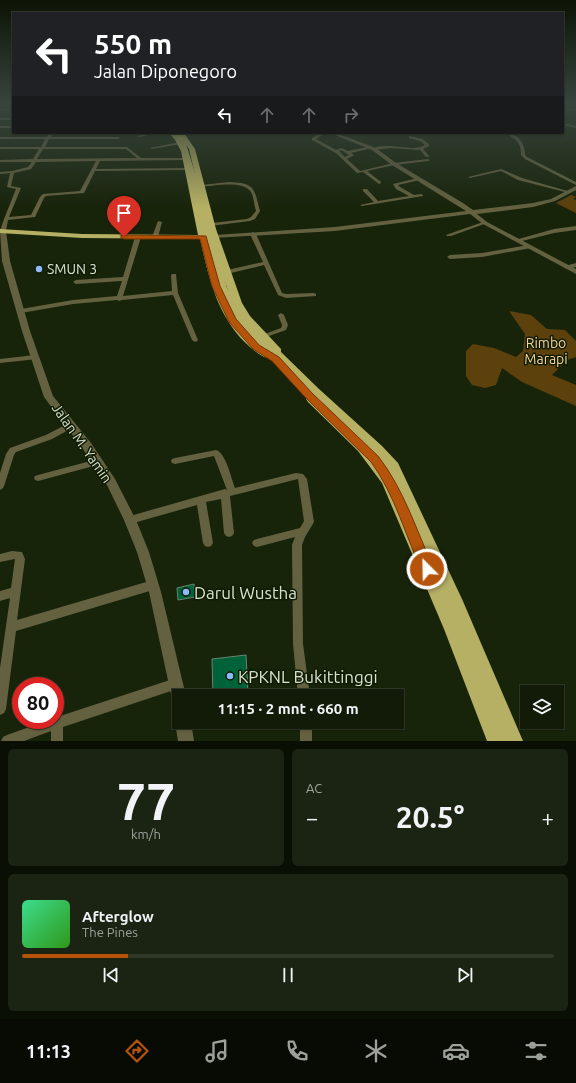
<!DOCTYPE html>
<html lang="id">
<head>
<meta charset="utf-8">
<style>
	body { margin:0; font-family:Ubuntu,sans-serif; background:#1b2412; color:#f1f3f6; height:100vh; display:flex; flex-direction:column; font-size:15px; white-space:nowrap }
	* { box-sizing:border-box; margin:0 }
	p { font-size:13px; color:#9ca19c }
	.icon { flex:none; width:22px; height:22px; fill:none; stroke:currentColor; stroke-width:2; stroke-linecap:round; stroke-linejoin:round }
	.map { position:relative; height:741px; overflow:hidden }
	.panel { display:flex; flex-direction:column; gap:8px; padding:8px; background:#0a0f04; flex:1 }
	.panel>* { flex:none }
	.hud { position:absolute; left:12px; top:12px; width:552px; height:122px; border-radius:0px; box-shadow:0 1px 3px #0004,0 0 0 1px #313929; background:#202124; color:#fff; overflow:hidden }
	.controls { position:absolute; left:520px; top:685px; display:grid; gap:8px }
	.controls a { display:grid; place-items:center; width:44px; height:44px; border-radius:0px; background:#121b08; box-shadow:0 1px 3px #0004,0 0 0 1px #313929; font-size:20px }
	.speed { position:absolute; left:12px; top:677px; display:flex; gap:8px; font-size:20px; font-weight:700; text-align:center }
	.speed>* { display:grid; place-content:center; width:52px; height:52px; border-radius:50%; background:#121b08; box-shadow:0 1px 3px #0004,0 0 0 1px #313929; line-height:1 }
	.speed .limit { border:6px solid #d22; background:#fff; color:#111 }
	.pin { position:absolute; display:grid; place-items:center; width:34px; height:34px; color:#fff; margin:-41px -17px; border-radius:50% 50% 50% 0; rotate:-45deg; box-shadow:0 0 4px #0007 }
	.pin .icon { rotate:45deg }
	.me { position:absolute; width:44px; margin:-22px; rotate:337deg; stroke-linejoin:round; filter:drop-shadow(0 0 3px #0008) }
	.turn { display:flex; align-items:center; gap:14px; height:84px; padding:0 16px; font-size:18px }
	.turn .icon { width:52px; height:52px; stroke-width:2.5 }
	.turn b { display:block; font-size:28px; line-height:34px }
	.lanes { display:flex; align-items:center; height:38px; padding:0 16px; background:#0003; justify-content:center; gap:20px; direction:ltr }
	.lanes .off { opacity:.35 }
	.big { font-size:30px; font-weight:600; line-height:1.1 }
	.panel .widget { flex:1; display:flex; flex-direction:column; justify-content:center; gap:6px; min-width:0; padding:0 14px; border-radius:6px; background:#1b2412 }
	.panel .dial { align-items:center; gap:0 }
	.dial b { font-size:52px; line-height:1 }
	.song { display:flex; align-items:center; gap:12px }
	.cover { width:48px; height:48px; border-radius:6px; background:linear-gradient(135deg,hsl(150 70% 55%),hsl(110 70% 35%)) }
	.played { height:4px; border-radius:2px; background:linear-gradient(90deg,#b45309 20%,#313929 20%) }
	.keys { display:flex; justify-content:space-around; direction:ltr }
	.heat { display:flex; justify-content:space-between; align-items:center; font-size:22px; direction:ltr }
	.panel .tiles { flex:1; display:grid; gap:8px; grid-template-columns:1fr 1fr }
	.widget:last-child { grid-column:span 2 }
	.trip { position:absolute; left:172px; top:689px; width:232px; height:40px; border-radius:0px; background:#121b08; box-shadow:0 1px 3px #0004,0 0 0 1px #313929; font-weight:600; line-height:40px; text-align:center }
	.tabs { display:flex; height:64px; justify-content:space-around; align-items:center; background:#070b03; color:#9ca19c }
	.tabs .icon { width:28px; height:28px }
	.tabs .selected { color:#b45309 }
	.tabs b { font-size:18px; color:#f1f3f6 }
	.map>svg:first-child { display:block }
</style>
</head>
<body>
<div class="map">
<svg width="576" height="741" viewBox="0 0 576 741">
	<rect width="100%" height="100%" fill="#18240a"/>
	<path fill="#5d410c" d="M571,195L576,197L573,199L576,200V213L556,203Z
		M509,311L531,315L547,329L565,330L576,341V357L567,360L552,375L576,385V406L522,382L502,368L496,385L485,388L472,385L466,376V351L473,344L494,348L516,357L523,351L525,334Z"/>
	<path fill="#006238" stroke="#668671" d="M194,584L195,597L178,600L177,588Z
		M246,655L248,693L213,696L212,659Z"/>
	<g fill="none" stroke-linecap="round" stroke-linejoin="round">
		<path fill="#646141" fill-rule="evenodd" d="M563,108L576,109V111L563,110Z
			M0,109H13V111H0Z
			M0,118H13V120H0Z
			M563,123L576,126V128L563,125Z
			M0,126H13V128H0Z
			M49,133H53L51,137H118L120,138L118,139H49L45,147H127L141,158H186L188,159L186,160L100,161L96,169L188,168L190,169L188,170L95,171L84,193L46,196L44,198L35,217L8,220L6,231L1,232L0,231L4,219L16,189L7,187L10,173L0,174V172L12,171L28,167L32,162H0V160L33,159L39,149H0V147H41L45,139H0V137H47ZM43,149H126L137,158L37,159ZM96,161L80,191L43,194L40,197L31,215L9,217L21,188L11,186L14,173L31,169L36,162Z
			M150,133H159L139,137L137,136Z
			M320,133H325L316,139L336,150L341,148L348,151L372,146V148L351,153L354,155L347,159L360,171L394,163L428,159L430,160L428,161L394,165L367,171L381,182V183L379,184L363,172L357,173L336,153L312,140V138ZM341,150L349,155L345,157L339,151Z
			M505,133C518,133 525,143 525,155L527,157L576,182V185L525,159L521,155C521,141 516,140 505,133Z
			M409,136L422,139L429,144V146L423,149L429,156L428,157H426L420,150L390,148L374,150L372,149C388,141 412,153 425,145L420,141L409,138Z
			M180,142L182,143L181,144L152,149L150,148Z
			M501,169L522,178L571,192L569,193L518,180L501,171L470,178L468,177Z
			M418,178L420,179V180L398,185L400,187L414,195L421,194L423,195V196L362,206L360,205L374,202L363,191V189H367L378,201L409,196L396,189L393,184Z
			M229,182C256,183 254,189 260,211L255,219L250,221L210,226V224L212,223L247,219L251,217L256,211C254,205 254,197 251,192C243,180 213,186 201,187L199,186L201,185Z
			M158,221L162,222L158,237L155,239L152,237Z
			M483,222L487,223L451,236H447L446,235Z
			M576,226V230L554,233L518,242L515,240L554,229Z
			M253,232L256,234L282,293L286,294L314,293L316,294V296L286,298L278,295L264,265L231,273H223V271L263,262L250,234Z
			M138,235L141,237L123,296L172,291L171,275L172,274H176L178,293L198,340L197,341L195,342L192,340L173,295L122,300L119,301L117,300L73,304L21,313L18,311L21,309L73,300L117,296L122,281L76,284L73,282L76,280L123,277L135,237Z
			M529,245L532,247L531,248L482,257L450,259L447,257L450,255L482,253Z
			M576,263V267L567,269L564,267L565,266Z
			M281,313L284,315L288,325L286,330L266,337H262L261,336L262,335L281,328L282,325L278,315Z
			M35,355H37L38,357L37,359L0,363V359Z
			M71,422L74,423L75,425L74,427L52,439L16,452L14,455L4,486L3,488L0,490V473L6,454L10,448L46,435Z
			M216,450C226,453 231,478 235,488L296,473L303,474L307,479L314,522L305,537L302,545L303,644L310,696H298L293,644L292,545L295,537L257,547L254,546L252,543L254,540L257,539L300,528L304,521L298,479L230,496L234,533L232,536L229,537L226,536L224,533L221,499L206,502L213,543L211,546L208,547L205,546L203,543L197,505L130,524L127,523L125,520L127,517L130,516L225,489L227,490L214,456L175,464L172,463L171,461L172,459L175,458Z
			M98,459L101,460L102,462L101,464L38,481L35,480L34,478L35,476L38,475Z
			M12,551L22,552L25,559L17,620L153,580L157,582L158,585L157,588L153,590L16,631L6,709L4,713L0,715V668L10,598L0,601V591L11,588L15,559L0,562V554Z
			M176,678L180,680L182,684L180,688L63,727V741H51V731L24,741H1L3,737L7,735L49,720H55V718L57,717Z
			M300,722H312V741H300Z"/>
		<path fill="#646141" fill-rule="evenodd" d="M330,133H336L376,148L396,163L463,203L473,210L533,203L551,199L576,186V190L555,201L533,207L477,214L487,222L576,269V274L483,224L470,214L335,231L213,238V236L215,235L335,227L466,211L392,165L372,150Z
			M3,229L6,231L10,261L30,331L53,396L91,443L115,479L136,520L149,552L161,592L186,696H179V706L174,704L172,699L149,592L137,552L124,520L107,485L83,449L44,397L22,331L2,261L0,231Z
			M179,716V722H191L194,741H178L175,722Z"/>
		<path fill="#b6b064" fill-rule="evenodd" d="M169,133H175L181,139L187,151L211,251L223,292L238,322L251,337L266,348V345L243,320L232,303L208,229L189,149L178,133H184L195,149L216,229L242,303L250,316L281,349V352L319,389L382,446L398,463L462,599L523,741H487L444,629L382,483L358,451L308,402L306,399L308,396L311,395L273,356L268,358C261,357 255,351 250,347C218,319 209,279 200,239L82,238L0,233V229L82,234L198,235L181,151L175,140Z"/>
		<path stroke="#b6b064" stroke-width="6" d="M175,133L182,140L193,177"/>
		<path stroke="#b6b064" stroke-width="8" d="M193,176L217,269"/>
		<path stroke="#b6b064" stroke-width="10" d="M217,268L222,289L236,318L265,349"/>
	</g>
	<linearGradient id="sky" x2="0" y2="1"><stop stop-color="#0d1406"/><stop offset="0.5" stop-color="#37453e"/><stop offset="1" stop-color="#37453e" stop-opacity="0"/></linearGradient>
	<rect width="576" height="208" fill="url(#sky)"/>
	<path fill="#b45309" stroke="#753606" d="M121,235L206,236L220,286L236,319L259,345L279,357L312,393L378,456C404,489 417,532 434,569L432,574L427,575L423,574C406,537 395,495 371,462L305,397L272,361L253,349L229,322L212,286L200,239H124L121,238Z"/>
	<g fill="#8eb9fd" stroke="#0f1b02" stroke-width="1.5">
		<circle cx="39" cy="269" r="4"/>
		<circle cx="186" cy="592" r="4"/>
		<circle cx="230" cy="676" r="4"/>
	</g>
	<g text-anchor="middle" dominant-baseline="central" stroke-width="3" stroke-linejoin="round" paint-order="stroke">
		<g font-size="14" fill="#dae3d2" stroke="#0f1b02" text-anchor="start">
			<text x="47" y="269">SMUN 3</text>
		</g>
		<g font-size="14" fill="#f6d39b" stroke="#0f1b02">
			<text x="546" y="343">Rimbo<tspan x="546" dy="16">Marapi</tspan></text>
		</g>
		<g font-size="14" fill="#dae3d2" stroke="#0f1b02">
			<text transform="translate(82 443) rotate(55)">Jalan M. Yamin</text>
		</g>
		<g font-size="17" fill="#dae3d2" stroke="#0f1b02" text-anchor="start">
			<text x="194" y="592">Darul Wustha</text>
			<text x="238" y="676">KPKNL Bukittinggi</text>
		</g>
	</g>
</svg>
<div class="controls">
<a><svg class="icon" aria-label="layers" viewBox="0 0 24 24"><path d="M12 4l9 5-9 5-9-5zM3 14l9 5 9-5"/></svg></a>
</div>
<div class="speed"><div class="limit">80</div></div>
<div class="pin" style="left:124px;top:237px;background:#d93025"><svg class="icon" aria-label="arrive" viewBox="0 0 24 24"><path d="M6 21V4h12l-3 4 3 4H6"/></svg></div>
<svg class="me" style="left:427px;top:569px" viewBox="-20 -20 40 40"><circle r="17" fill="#b45309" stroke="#fff" stroke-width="3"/><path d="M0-11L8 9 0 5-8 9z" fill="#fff"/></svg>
<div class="trip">11:15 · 2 mnt · 660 m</div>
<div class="hud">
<div class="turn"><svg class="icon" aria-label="left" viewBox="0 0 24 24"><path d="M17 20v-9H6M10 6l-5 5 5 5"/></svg><div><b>550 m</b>Jalan Diponegoro</div></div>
<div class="lanes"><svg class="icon" aria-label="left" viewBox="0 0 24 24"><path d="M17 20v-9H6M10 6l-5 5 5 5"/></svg><svg class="icon off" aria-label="ahead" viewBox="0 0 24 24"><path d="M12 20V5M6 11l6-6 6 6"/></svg><svg class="icon off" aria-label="ahead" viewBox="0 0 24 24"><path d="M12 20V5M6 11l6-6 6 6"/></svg><svg class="icon off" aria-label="right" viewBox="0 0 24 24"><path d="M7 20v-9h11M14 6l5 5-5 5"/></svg></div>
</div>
</div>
<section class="panel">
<div class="tiles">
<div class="widget dial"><b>77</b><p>km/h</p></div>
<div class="widget"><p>AC</p>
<div class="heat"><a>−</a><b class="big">20.5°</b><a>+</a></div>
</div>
<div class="widget">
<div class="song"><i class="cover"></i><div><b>Afterglow</b><p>The Pines</p></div></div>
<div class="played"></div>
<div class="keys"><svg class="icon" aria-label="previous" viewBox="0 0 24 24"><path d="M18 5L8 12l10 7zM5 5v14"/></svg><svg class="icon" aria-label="pause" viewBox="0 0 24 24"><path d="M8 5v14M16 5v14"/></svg><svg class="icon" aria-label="next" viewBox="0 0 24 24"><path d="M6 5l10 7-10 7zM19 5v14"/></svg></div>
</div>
</div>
</section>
<nav class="tabs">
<b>11:13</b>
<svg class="icon selected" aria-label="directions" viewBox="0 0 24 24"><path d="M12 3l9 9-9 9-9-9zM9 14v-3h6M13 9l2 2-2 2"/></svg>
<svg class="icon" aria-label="music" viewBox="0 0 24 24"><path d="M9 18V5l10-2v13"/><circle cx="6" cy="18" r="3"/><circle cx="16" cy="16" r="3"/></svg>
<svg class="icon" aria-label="phone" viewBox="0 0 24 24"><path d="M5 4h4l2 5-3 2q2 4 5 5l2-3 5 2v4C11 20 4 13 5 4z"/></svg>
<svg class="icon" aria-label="climate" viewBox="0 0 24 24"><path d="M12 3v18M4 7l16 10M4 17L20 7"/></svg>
<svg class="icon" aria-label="car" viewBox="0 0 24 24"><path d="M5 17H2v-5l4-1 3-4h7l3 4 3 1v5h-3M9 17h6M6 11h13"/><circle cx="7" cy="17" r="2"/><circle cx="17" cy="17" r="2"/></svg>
<svg class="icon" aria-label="filters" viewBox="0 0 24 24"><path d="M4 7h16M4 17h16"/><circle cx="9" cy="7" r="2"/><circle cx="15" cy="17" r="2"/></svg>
</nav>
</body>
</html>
